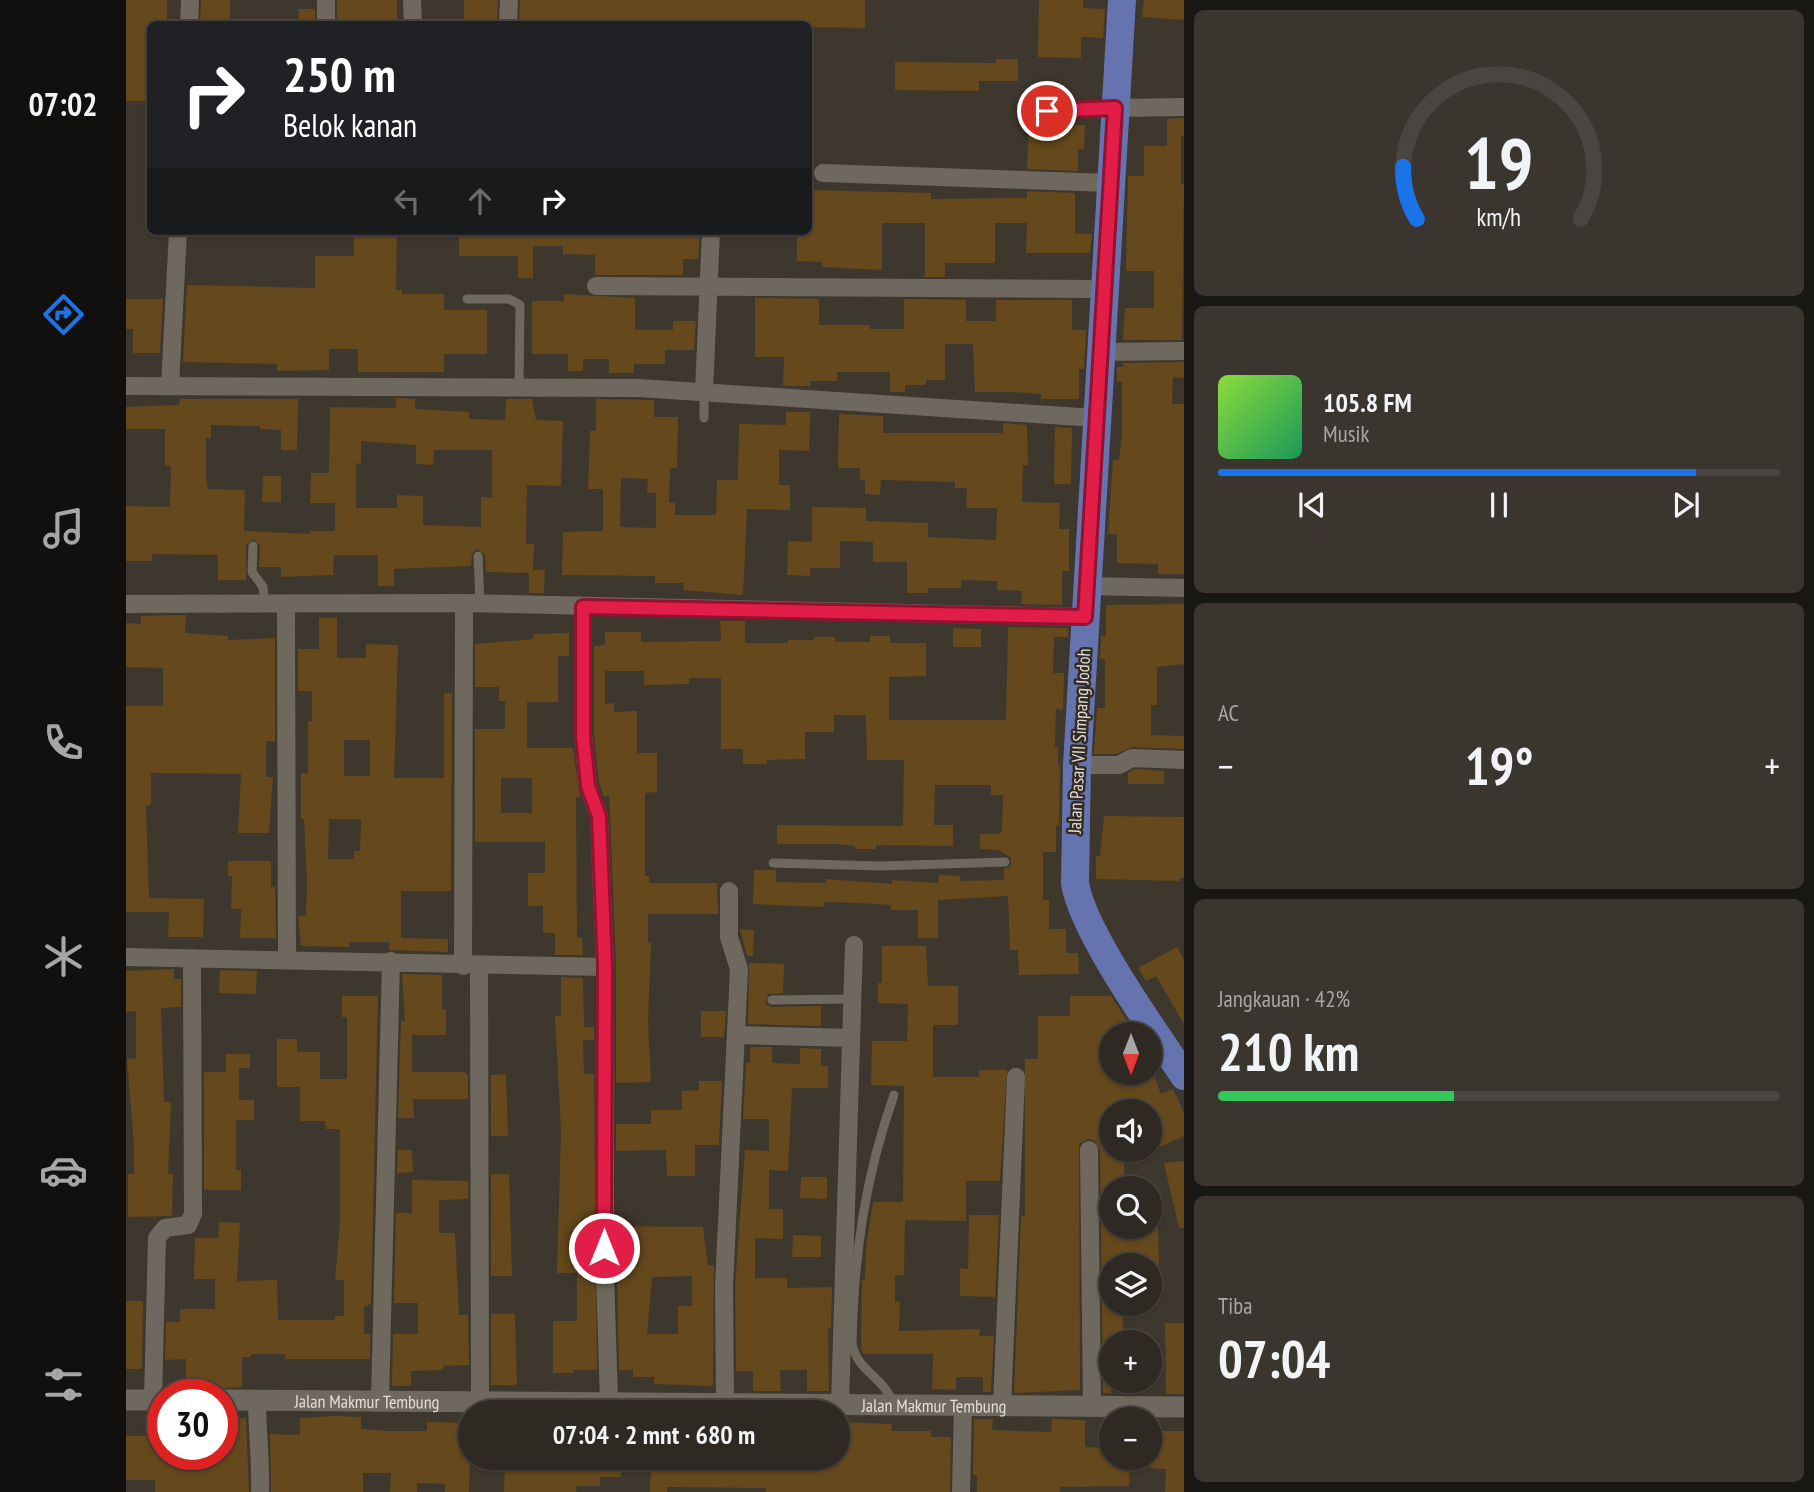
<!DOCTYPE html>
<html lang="id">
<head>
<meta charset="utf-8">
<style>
	body { margin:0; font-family:"PT Sans Narrow",sans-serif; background:#3a352f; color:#f1f3f6; height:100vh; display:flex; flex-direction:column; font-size:26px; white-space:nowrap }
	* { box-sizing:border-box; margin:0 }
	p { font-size:23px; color:#a7a6a5 }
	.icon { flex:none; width:38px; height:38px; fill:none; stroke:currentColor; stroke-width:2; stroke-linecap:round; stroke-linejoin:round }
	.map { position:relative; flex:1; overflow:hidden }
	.details { display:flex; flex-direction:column; gap:10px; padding:10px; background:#191713; width:630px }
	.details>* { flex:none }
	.banner { position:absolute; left:21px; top:21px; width:665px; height:214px; border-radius:10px; box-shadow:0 2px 5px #0004,0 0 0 2px #494540; background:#202124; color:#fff; overflow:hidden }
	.needle { width:46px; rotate:180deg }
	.fabs { position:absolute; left:973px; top:1022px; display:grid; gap:14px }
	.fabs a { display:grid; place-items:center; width:63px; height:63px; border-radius:50%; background:#2e2922; box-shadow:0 2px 5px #0004,0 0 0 2px #494540; font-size:35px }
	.speed { position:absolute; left:21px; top:1379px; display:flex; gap:14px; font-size:35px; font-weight:700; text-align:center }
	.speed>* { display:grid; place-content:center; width:91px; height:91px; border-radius:50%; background:#2e2922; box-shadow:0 2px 5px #0004,0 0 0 2px #494540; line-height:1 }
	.speed .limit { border:10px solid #d22; background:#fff; color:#111 }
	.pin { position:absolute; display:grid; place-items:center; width:60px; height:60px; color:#fff; margin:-30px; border:4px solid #fff; border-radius:50%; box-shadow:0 2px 7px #0007 }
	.me { position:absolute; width:77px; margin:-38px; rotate:0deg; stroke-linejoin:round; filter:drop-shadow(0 0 5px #0008) }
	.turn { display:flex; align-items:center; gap:24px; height:147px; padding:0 21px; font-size:32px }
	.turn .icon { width:91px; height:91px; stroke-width:2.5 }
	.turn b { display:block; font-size:49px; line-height:60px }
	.lanes { display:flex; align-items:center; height:66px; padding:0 21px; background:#0003; justify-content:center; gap:35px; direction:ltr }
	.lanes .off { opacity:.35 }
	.big { font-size:52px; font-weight:700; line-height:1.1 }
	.details .widget { flex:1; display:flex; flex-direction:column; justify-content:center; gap:10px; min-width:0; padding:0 24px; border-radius:10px; background:#3a352f }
	.details .dial { align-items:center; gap:0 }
	.dial svg { height:182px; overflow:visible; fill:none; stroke:#494540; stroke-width:7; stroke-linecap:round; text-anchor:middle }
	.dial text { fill:#f1f3f6; stroke:none }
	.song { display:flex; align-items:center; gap:21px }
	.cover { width:84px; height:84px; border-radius:10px; background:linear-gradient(135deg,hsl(90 70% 55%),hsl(150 70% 35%)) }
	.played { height:7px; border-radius:4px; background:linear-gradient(90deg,#1a73e8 85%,#494540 85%) }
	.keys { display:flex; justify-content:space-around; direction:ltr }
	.heat { display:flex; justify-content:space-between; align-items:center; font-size:38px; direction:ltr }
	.charge { height:10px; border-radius:5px; background:linear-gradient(90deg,#34c759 42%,#494540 0) }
	.trip { position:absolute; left:332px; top:1400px; width:392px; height:70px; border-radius:35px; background:#2e2922; box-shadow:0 2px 5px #0004,0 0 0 2px #494540; font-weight:700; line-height:70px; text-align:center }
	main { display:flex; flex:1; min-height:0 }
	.tab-bar { display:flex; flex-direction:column; width:126px; justify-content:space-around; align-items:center; background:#12100e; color:#a7a6a5 }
	.tab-bar .icon { width:49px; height:49px }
	.tab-bar .on { color:#1a73e8 }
	.tab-bar b { font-size:32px; color:#f1f3f6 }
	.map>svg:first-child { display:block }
</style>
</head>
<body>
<main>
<nav class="tab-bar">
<b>07:02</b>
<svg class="icon on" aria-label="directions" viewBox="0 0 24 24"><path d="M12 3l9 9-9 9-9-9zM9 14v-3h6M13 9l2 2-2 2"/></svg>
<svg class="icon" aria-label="music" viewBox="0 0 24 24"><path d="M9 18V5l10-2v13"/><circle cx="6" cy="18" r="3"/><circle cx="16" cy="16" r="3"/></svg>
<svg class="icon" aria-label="phone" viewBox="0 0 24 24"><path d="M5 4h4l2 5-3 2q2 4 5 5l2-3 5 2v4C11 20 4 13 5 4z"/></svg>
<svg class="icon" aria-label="climate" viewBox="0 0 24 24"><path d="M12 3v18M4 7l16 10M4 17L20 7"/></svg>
<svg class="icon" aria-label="car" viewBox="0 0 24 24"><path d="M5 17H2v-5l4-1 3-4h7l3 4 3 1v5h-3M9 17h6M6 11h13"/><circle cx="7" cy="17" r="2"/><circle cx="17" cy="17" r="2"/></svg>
<svg class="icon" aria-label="filters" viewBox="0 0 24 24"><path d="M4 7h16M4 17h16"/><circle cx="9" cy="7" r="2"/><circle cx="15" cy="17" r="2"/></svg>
</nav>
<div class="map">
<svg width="1058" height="1492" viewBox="0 0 1058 1492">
	<rect width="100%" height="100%" fill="#3d372e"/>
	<path fill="#65481c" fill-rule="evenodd" d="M0,0H41V24H24V101H0Z
		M75,0H104V21H99V24H74Z
		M211,0H271V20H237V24H211Z
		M338,0H372L371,24H338Z
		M394,0H739V28L682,27V24H393Z
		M913,0H957V8L979,9L977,38L955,37V58L912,57Z
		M1018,0H1058V20L1016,17Z
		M173,9H189V24H172Z
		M870,59H892V81H853V91L769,90V62L870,63Z
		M905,84L935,85V103L917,106L914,111L917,117H935V124L959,125L958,149H952V171L901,169Z
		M1058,118V136H1055V184H1058L1056,340H997L999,308H1028V271H1000L1002,176H1018V146H1041V119Z
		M682,190L805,193V199L901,198V191L949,193V234H966L964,253H900L901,223H869V263H819V277H799V223H756V270L696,267V262L671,261V231H682Z
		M228,231H271L270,290H276V294H318V310H361V354H318V372H232V349H203V370L151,371V364L57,362L61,285L189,288V256H228Z
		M333,231H574L572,259H557V275H469V255L437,254V246H407V278H392V256H333Z
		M438,294L509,298V330H547V321H570L568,350H539V364H508V373H483V359H457V371H442V354H406V301H438Z
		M629,298L693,299V325H744V329H778V299L840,300V321H870V300H946V330H960L958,369H953V399H915V394L888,392H849L847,344H819V380H800V385H779V392H764V372H711V381H684V386H657L658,357H629Z
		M0,299H37L34,353H7V329H0Z
		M1058,362V378L1047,377L1046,404H1058V574H1032V564L991,563V534H982L987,460H993L996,437V382H991V367H997V363Z
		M270,398L289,399V409L343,412V419L379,420L380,399H406L410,420L437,421L435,486L401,485L400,544H408L407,570H419L418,593H403V573L360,572L359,555L352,549L346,553L345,566L268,569V586H252V555H208L207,575L155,577V567H133L134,546L128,539L120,545V580H92V555L26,554V561H0V506L44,507L45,466H39V429H0V407L53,405L54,399H172L171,450H155V430L134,429V426L85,425V438H80V476L82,489L119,490L118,531L184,534V531H209V503H184L185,473H203L204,407L270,408ZM235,441L290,445V464L307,465L308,450H366V498L355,497V527L297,525V496L271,495V508H230V463L235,464Z
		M470,399L528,400V417H552L551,468H544L543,503H549V515H590L591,480H612L613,424L660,425V412H684L683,451L653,450V485H664V510L621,509L617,595L557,590L558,583H529V576L436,575L437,532L477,531V489H462L464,431H470ZM495,478L522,479L521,493H530V528L494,527Z
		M713,414L757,416V433H877V423L901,425L902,465H897L896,502L934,503L933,529H943V571H936V605L895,604L896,591L871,590V581L835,580V588H802V593H781V562H747V542L714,541V568H684V576L661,575L662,541L686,542V507L740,508V521L802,523V537L870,540L871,508H840L841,488H829V482L755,480L754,495L739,494V480H734V468H712Z
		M929,427L946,428L945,484H928Z
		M137,476H155V502H136Z
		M1058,604V664L1031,667V705H1025V735L1058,736V749L1006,747L990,754H968L971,708H979V659H974L975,636H980V605Z
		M60,615L59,633L102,636V640L149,638V741H140V777H147L143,833H112L115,774L25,773V805L20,806L23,898L78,899L77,937H42L43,912H0V706H37V668L0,667V623L15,624V616Z
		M193,618H211V658H240V644L272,645L268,778H318V693H326L325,891H275V938L322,939V952L263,950V942H223V947L175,946L172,916H180L181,882L178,819H175V773H182V721H186V691H172V649H193ZM218,740H244V776H218ZM203,819H235L234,851H228V859H202Z
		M594,621H619V643H662V640H688V637H709V642H744V636H764V643H800V676L763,677V720H880L882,627L942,628V637H928L927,673H938L937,710L930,709L929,747H932V765H934L933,825H930V852H917V900H923V929H940V953H952L953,974L893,975L892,950H884L882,896L812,900V938H792V910H765V905L732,903L698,902V907L627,904L628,870H650V882L700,883V879L766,884V880L812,883L813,875L834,876V881L878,880V869L885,866V858L873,850L854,849V834H874L876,831L877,795H865V785H809L808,825H827V846L750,845V849H729V846L712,844H651V825L777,826L778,760H741L740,715H708V732H679V759L641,760V764H617V749H595V678H563V684L518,685V671H479V704L488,703V712L511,711V753H531V792L519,793V876H523V883H591L592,914H522V943H525L522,1022L525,1082L490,1083V967L484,816L483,796L478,797L473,783L468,735V646L479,645V632H515V642L595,641Z
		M827,628L855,629V647H827Z
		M443,633V656H432V702H401V748H447L454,797H450L451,938H456L457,955H429V933H417V906H402V873H419V842H349V729H379V701H373V687H349V644L407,639V634ZM375,778H406V813H375Z
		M1009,769L1038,771V784H1002V773Z
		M978,816L1058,817V878H1054V881L970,879V856H974Z
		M102,861H145V887H149L150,938H114L115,909H105L106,876H102Z
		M614,929L628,930L627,956H621Z
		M756,946H800L802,986H832V1025H807V1077H853V1070H881L874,1181H840V1221L779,1220L778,1275H769V1302H774L773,1331L854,1329L853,1336H868L865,1392H857V1377H830V1390L806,1389L807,1354H737L735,1349L736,1280H739L740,1247L747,1202H777L778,1086L745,1085L746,1041H781L782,1004L752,1003V983H756Z
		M1051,947L1058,960V1024L1030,976L1020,981L1012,968Z
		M623,963L658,964L657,993L642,994L640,1004L646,1007L695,1006V1026L622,1024Z
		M48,969V979H55V1007L35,1008L38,1102H45L42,1174H47L46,1216L2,1217V1174H8V1145L1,1059L10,1058V1011L0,1012V971Z
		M94,970L131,971L130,994L93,993Z
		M276,974L316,975V1009H320V1035H286V1072H338L342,1075V1099H287L288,1118H272L275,1021H279Z
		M435,977L457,978L458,1027H468V1040H457L458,1074H468L471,1370H447V1373H427V1321H451V1273H431L435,1131L429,1016H435Z
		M216,996H252L245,1304L238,1307V1334H244V1359H159V1354H125V1357H116V1387L60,1390V1359L39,1360L40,1322H54V1309H89V1279H68L69,1238H92L93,1222L114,1223L111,1281L151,1280L152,1320H209V1316H218V1280H209L214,1223V1129H200L199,1121H174V1087H151V1039H171V1052H194V1079H221V1017H216Z
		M944,996H985L1010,1034H985V1073H1027L1035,1094L1047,1089L1058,1113V1136L1032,1148L1024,1130V1111H985V1150H998V1188H985V1227H1032L1033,1265H985V1304H996L997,1318L996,1342H985V1393H977L974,1150L968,1140L962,1139L953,1144L954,1390L888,1393L895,1216H899V1059H912V1016H944Z
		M575,1011H600L598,1037H575Z
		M624,1047H646V1063L674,1064V1048L695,1049V1066H702V1088H666L662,1171L643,1170V1209H657V1239L629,1238V1278H661V1288L706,1287L705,1328H702L703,1391H681V1370H654L655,1391H627V1371H610L609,1286L619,1150L643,1151V1119H617L620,1063H624Z
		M100,1054H124V1068H113V1100H128V1120H110V1170H115V1190H78V1072H100Z
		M380,1074L382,1136H365V1075Z
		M573,1081H596L593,1145H569V1176H541L540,1150L490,1151V1124H525V1110H556V1091L573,1090Z
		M272,1150H286L287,1172L271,1173Z
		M1058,1161V1228H1053L1038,1163Z
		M365,1174H383L386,1276H365Z
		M675,1177H701V1199L674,1198Z
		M286,1180L342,1181V1199L313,1200V1233H329L333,1315H342L343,1365L317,1366V1370L285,1371V1386H266L267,1334H292V1303H268L270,1213H286Z
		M843,1215H873L869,1297L834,1296V1268L842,1269Z
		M490,1226L577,1227L582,1265H588L587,1386L528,1384V1377H507V1370H493ZM566,1276V1306H552V1334H521L526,1277Z
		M667,1235L695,1236V1257H666Z
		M0,1301H17L16,1369H0Z
		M365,1314H389L391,1385H365Z
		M1039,1323H1058V1394H1040Z
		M209,1416L235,1417V1429L261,1431H301V1422L345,1423L343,1492H319V1484L291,1483V1492H264L265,1473H237V1492H145L144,1434L174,1435V1418Z
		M109,1418H120L123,1492H29V1480H0V1436H37V1454H96V1438H109Z
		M848,1419H867L866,1430L925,1432L926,1419L959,1420V1447L985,1448V1458H1004L1003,1486L934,1487V1492H851V1475H847Z
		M712,1422L766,1424L765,1431H805V1437H825L824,1492H640V1488L541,1487V1492H524L525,1462L595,1463V1458H712Z
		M1024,1431H1058V1492H1039L1040,1469L1024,1468Z
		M379,1458H495V1477H474V1486H451L450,1492H378Z"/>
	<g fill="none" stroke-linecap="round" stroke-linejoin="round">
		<path stroke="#6f685e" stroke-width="9" d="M921,111L987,108
			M341,299H383L394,305L393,389
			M578,392V418
			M127,546L126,572L137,587L139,604
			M352,556L354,603
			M647,863L755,866L879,862
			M646,1000L726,999
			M767,1403C758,1377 729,1370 726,1342C728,1255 739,1177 768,1095"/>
		<path stroke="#6f685e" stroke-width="18" d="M286,0L287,24
			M63,24L64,0
			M200,24V0
			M382,24L383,0
			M989,108L1058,107
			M697,173L984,183
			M470,286L977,289
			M975,352L1058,351
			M0,386L513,388L969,418
			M44,386L52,231
			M578,391L585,231
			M961,586L1058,588
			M0,604L338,603L959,617
			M160,605L161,959
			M457,607V736L462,786L473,816L479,967V1274L483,1402
			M951,765H993L1006,758L1058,760
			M0,957L479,967
			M337,966L338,603
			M353,966L354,1401
			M612,1035L725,1038
			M963,1150L966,1406
			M27,1400L31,1238L39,1228L62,1225L67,1214L66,958
			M131,1400C131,1431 135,1460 134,1492
			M254,1400L265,961
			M714,1404L728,945
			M599,1405L598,1286L613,969L603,937V891
			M876,1405L890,1077
			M835,1492L837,1404"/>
		<g stroke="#6f685e" stroke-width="21">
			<path d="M0,1400H37"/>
			<path id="s1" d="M96,1400L1058,1407"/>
		</g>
		<path stroke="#6573af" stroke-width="28" d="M996,0L951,765L949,883C956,931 1029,1032 1058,1076"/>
	</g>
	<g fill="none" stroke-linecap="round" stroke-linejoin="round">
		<g stroke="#92132f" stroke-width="18">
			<path id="route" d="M478,1248L479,967L473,816L462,786L457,736V607L959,617L989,108L921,111"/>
		</g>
		<use href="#route" stroke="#e11d48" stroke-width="12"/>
	</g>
	<g text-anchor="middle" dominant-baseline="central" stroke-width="5" stroke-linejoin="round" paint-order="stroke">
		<g font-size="18" fill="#e2ddd8" stroke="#332c24">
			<text transform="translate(953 741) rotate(-87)">Jalan Pasar VII Simpang Jodoh</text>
			<text stroke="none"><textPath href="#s1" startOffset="145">Jalan Makmur Tembung</textPath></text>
			<text stroke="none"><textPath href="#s1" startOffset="712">Jalan Makmur Tembung</textPath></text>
		</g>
	</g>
</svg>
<div class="fabs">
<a><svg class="needle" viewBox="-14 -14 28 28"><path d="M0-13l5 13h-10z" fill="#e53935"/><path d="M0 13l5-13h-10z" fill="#a7a6a5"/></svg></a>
<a><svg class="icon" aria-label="sound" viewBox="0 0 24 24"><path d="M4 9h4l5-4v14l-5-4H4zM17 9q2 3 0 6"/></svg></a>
<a><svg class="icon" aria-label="search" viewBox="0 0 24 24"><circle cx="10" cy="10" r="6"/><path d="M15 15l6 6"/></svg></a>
<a><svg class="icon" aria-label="layers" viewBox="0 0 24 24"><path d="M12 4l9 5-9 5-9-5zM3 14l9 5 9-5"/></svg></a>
<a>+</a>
<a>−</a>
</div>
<div class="speed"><div class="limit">30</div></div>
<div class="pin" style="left:921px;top:111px;background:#d93025"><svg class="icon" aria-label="arrive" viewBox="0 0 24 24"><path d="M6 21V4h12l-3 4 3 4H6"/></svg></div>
<svg class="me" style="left:478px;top:1248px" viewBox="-20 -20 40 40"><circle r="17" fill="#e11d48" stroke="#fff" stroke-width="3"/><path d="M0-11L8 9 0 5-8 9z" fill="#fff"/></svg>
<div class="trip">07:04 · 2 mnt · 680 m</div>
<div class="banner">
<div class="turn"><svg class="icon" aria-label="right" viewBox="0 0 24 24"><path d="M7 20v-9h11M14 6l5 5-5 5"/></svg><div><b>250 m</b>Belok kanan</div></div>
<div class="lanes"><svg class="icon off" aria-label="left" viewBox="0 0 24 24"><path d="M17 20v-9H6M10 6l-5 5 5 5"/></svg><svg class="icon off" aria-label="ahead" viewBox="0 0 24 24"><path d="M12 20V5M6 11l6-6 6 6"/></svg><svg class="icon" aria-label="right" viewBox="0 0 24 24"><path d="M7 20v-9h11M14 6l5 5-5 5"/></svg></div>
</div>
</div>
<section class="details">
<div class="widget dial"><svg viewBox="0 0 100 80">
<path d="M14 69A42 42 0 1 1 86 69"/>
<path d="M14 69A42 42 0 0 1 8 46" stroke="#1a73e8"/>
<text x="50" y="56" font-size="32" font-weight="700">19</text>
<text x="50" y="72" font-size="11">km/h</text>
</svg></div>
<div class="widget">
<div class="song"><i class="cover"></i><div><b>105.8 FM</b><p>Musik</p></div></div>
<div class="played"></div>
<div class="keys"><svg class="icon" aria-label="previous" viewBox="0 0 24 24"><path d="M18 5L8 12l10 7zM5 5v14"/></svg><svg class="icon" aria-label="pause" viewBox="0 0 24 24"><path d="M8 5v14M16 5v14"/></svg><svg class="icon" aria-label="next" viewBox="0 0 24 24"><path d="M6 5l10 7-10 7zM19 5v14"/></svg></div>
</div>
<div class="widget"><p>AC</p>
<div class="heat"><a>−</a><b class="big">19°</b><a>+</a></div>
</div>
<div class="widget"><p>Jangkauan · 42%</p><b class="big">210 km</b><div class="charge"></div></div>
<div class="widget"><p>Tiba</p><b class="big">07:04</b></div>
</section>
</main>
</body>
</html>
